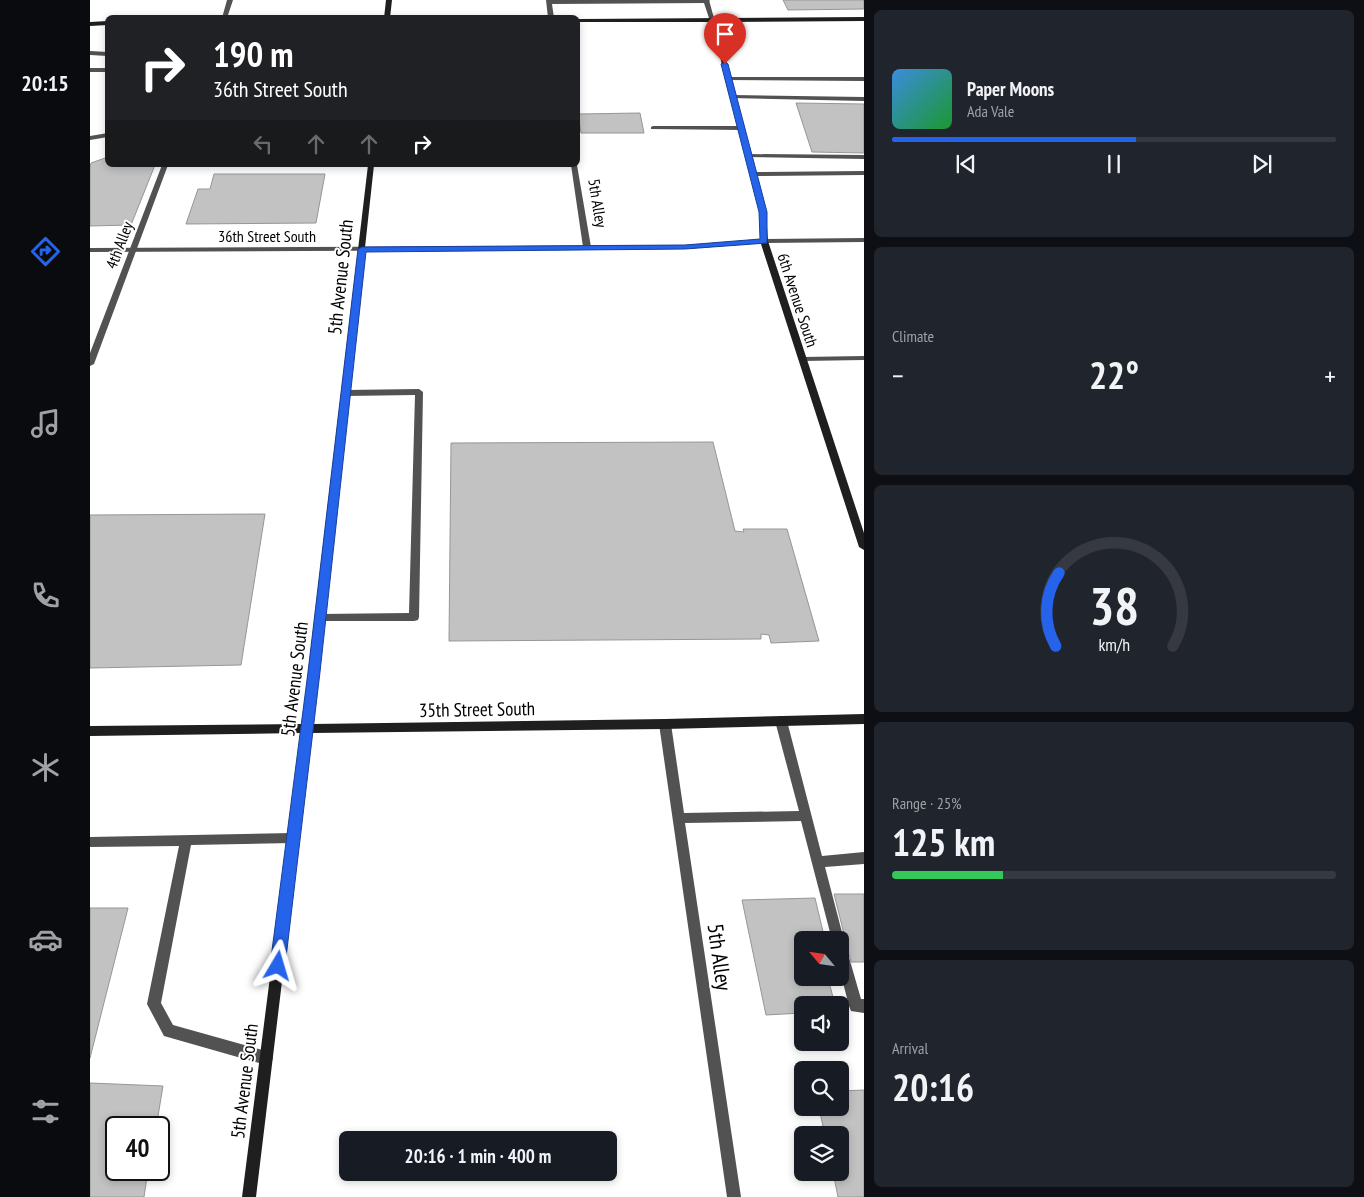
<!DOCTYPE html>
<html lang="en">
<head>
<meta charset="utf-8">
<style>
	body { margin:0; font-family:"PT Sans Narrow",sans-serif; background:#20242c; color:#f1f3f6; height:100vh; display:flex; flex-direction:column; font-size:19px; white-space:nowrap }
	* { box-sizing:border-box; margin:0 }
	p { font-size:16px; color:#9ea1a6 }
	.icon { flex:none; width:28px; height:28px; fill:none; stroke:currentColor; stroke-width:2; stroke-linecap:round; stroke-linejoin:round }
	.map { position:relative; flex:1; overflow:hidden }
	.drawer { display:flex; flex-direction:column; gap:10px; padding:10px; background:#0d0f14; width:500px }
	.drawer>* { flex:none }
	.hud { position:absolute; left:15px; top:15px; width:475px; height:152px; border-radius:8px; box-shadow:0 2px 8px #0003; background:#202124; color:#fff; overflow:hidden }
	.needle { width:32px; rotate:299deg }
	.fabs { position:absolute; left:704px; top:931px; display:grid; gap:10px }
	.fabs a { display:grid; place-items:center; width:55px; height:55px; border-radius:8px; background:#171b24; box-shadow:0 2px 8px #0003; font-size:25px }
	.speed { position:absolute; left:15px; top:1116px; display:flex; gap:10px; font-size:25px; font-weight:700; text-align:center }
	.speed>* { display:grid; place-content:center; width:65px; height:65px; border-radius:50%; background:#171b24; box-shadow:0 2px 8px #0003; line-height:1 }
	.speed .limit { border:2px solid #111; border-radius:8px; background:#fff; color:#111 }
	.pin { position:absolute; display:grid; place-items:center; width:42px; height:42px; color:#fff; margin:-51px -21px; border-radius:50% 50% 50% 0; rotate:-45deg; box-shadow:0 0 5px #0007 }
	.pin .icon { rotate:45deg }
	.me { position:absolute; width:55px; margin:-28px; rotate:7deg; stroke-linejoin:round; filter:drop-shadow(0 0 4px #0008) }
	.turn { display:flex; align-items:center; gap:18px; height:105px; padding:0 25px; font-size:22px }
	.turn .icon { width:65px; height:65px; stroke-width:2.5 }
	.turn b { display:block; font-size:35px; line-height:42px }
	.lanes { display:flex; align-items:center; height:48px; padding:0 25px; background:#0003; justify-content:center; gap:25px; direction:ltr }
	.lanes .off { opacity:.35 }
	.big { font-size:38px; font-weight:600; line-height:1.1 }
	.drawer .card { flex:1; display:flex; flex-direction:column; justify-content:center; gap:8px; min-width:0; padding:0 18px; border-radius:8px; background:#20242c }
	.drawer .dial { align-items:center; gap:0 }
	.dial svg { height:130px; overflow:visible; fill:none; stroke:#363941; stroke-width:7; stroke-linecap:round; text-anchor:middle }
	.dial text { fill:#f1f3f6; stroke:none }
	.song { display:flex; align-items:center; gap:15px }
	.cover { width:60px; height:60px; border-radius:8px; background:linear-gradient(135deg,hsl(210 70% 55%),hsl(130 70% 35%)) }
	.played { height:5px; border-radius:2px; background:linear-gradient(90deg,#2563eb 55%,#363941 55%) }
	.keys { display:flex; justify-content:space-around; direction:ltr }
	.heat { display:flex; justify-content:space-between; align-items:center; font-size:28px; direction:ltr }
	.charge { height:8px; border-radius:4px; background:linear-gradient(90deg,#34c759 25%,#363941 0) }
	.trip { position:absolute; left:249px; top:1131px; width:278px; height:50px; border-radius:8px; background:#171b24; box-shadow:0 2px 8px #0003; font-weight:600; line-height:50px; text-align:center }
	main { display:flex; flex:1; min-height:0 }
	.tab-bar { display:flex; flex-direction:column; width:90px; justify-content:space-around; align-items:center; background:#090b0e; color:#9ea1a6 }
	.tab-bar .icon { width:35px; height:35px }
	.tab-bar .current { color:#2563eb }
	.tab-bar b { font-size:22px; color:#f1f3f6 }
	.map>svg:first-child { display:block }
</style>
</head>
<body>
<main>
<nav class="tab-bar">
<b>20:15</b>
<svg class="icon current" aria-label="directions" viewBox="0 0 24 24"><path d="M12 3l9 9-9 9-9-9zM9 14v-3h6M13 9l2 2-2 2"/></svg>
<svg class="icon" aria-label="music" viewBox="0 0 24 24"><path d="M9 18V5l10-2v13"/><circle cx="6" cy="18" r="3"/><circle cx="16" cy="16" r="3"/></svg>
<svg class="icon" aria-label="phone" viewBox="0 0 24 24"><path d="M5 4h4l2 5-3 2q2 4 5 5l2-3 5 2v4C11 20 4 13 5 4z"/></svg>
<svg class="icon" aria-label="climate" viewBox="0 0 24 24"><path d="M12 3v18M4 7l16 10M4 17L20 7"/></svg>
<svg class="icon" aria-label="car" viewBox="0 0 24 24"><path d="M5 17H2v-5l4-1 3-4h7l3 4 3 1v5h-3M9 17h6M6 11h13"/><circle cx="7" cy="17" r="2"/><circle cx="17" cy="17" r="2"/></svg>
<svg class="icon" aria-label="filters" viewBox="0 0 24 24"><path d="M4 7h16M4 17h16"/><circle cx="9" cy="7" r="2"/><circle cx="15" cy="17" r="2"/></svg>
</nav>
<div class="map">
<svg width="774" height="1197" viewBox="0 0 774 1197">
	<rect width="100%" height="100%" fill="#fff"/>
	<path fill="#c2c2c2" stroke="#969696" d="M693,0H774V9L698,10Z
		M706,103L774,104V153L722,152Z
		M550,113L554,133H491L488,114Z
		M15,158H18V165H65L41,225L0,226V167L1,163Z
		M124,174H235L226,223L96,224L108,189H120Z
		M623,442L645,531L654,532L653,529H697L729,641L681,643L679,635L671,634V639L359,641L361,443Z
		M175,514L151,665L0,668V515Z
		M744,894H774V962H761Z
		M725,898L735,940H712V978H738L745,1005H712V1013L676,1015L652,900Z
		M0,908H38L0,1058Z
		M0,1083L73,1086L66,1128H26V1170H58L54,1197H0Z
		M774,1090V1197H748L743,1172H750V1135H735L729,1108H750V1091Z"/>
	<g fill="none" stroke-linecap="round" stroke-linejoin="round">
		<path fill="#525252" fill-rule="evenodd" d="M137,0H143L137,18H132Z
			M456,0H619L620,1L617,3L462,4L464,18H458Z
			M0,51L18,52V56L0,55Z
			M0,68H18V72H0Z
			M638,77H774V81L636,80L635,79Z
			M643,95L774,97V101L641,98V96Z
			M563,126H651L654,128L651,130L561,129V127Z
			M18,133V137L0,140V136Z
			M658,154L774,155V159L656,157L655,156Z
			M72,165H78L4,364L0,366V353Z
			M481,165H487L501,247L497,249L493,247Z
			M774,171V175L663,176L660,174L663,172Z
			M774,356V360L712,361L708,359L712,357Z
			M329,389L333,392L329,617L328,620L324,621H226L225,618L226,615L230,614L319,613L325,395L256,396L252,393L256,390Z
			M691,716L695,718L697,721L732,856L774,852V864L735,867L754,940L753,942L756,947L771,999H774V1013L761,1011L759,1006L750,971V940H742L711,821L595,823L651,1197H637L569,724L571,721L575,719L579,721L581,724L594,813L709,811L685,721L687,718Z
			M203,833L207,834L209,838L207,842L203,843L101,845L71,1003L83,1025L176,1051L181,1053L183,1058L181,1063L176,1065L74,1036L57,1004L89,846L0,847V837Z"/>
		<path fill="#525252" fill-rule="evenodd" d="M613,0H619L625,22L620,21Z
			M774,238V242L674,243L595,249L0,252V248L595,245L674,239Z"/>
		<path fill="#1f1f1f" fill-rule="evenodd" d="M296,0H302L300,18H294Z
			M774,17V21L626,22L676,212L678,241L774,533V550L769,547L670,241V212L621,22H488V19Z
			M18,21V25L0,26V22Z
			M278,165H284L223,724L575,719L774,714V724L575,729L222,733L166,1197H152L211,733L0,736V726L212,724Z"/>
	</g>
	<path fill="#2563eb" stroke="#184099" d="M635,62L638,64L677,212V243L595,249L276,252L230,672L195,966L193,971L188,973L182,971L180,966L218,672L268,249L272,247L595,245L670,239L669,212L631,64Z"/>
	<g text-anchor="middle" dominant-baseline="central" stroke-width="4" stroke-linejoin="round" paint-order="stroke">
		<g font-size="16" fill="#000" stroke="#fff">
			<text transform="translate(508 203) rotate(81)">5th Alley</text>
			<text x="177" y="236">36th Street South</text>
			<text transform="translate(29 245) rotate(-69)">4th Alley</text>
			<text transform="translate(708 300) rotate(72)">6th Avenue South</text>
		</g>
		<g font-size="19" fill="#000" stroke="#fff">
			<text transform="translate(250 277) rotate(-84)">5th Avenue South</text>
			<text transform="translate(204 679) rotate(-83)">5th Avenue South</text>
			<text transform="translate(387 709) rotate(-1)">35th Street South</text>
			<text transform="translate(154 1081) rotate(-83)">5th Avenue South</text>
		</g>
		<g font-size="22" fill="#000" stroke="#fff">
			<text transform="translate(630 957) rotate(82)">5th Alley</text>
		</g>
	</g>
</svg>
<div class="fabs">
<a><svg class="needle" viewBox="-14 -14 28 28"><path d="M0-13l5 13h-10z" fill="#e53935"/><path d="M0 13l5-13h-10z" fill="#9ea1a6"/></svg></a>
<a><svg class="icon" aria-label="sound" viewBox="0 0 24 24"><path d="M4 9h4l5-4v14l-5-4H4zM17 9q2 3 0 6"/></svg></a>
<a><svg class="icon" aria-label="search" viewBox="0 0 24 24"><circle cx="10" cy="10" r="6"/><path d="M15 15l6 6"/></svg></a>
<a><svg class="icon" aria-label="layers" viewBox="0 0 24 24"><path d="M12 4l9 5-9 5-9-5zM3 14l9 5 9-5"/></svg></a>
</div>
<div class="speed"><div class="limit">40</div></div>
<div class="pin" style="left:635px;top:64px;background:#d93025"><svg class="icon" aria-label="arrive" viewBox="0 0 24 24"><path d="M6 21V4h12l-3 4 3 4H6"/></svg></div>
<svg class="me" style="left:188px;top:966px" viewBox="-20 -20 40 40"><path d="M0-17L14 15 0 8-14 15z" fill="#2563eb" stroke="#fff" stroke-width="4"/></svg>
<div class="trip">20:16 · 1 min · 400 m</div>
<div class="hud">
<div class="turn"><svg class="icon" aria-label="right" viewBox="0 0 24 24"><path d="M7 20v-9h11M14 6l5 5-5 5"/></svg><div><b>190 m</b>36th Street South</div></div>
<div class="lanes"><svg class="icon off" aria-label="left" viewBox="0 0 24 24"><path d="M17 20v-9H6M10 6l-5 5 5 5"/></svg><svg class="icon off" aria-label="ahead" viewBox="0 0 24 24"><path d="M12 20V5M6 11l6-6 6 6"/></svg><svg class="icon off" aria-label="ahead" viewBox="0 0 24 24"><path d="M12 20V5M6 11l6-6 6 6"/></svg><svg class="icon" aria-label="right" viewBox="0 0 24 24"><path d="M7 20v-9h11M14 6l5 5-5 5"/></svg></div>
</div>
</div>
<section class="drawer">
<div class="card">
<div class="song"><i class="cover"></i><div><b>Paper Moons</b><p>Ada Vale</p></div></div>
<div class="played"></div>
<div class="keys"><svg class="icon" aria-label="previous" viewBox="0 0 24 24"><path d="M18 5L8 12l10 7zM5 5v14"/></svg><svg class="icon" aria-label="pause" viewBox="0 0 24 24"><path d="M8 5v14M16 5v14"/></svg><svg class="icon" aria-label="next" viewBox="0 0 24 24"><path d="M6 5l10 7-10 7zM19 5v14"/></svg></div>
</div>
<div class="card"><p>Climate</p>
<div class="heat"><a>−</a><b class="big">22°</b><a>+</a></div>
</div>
<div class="card dial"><svg viewBox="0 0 100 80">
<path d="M14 69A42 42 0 1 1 86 69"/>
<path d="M14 69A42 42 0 0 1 16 24" stroke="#2563eb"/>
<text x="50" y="56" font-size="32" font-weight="700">38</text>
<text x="50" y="72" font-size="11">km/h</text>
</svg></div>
<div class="card"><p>Range · 25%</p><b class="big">125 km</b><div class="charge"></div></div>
<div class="card"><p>Arrival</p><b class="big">20:16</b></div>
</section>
</main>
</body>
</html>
